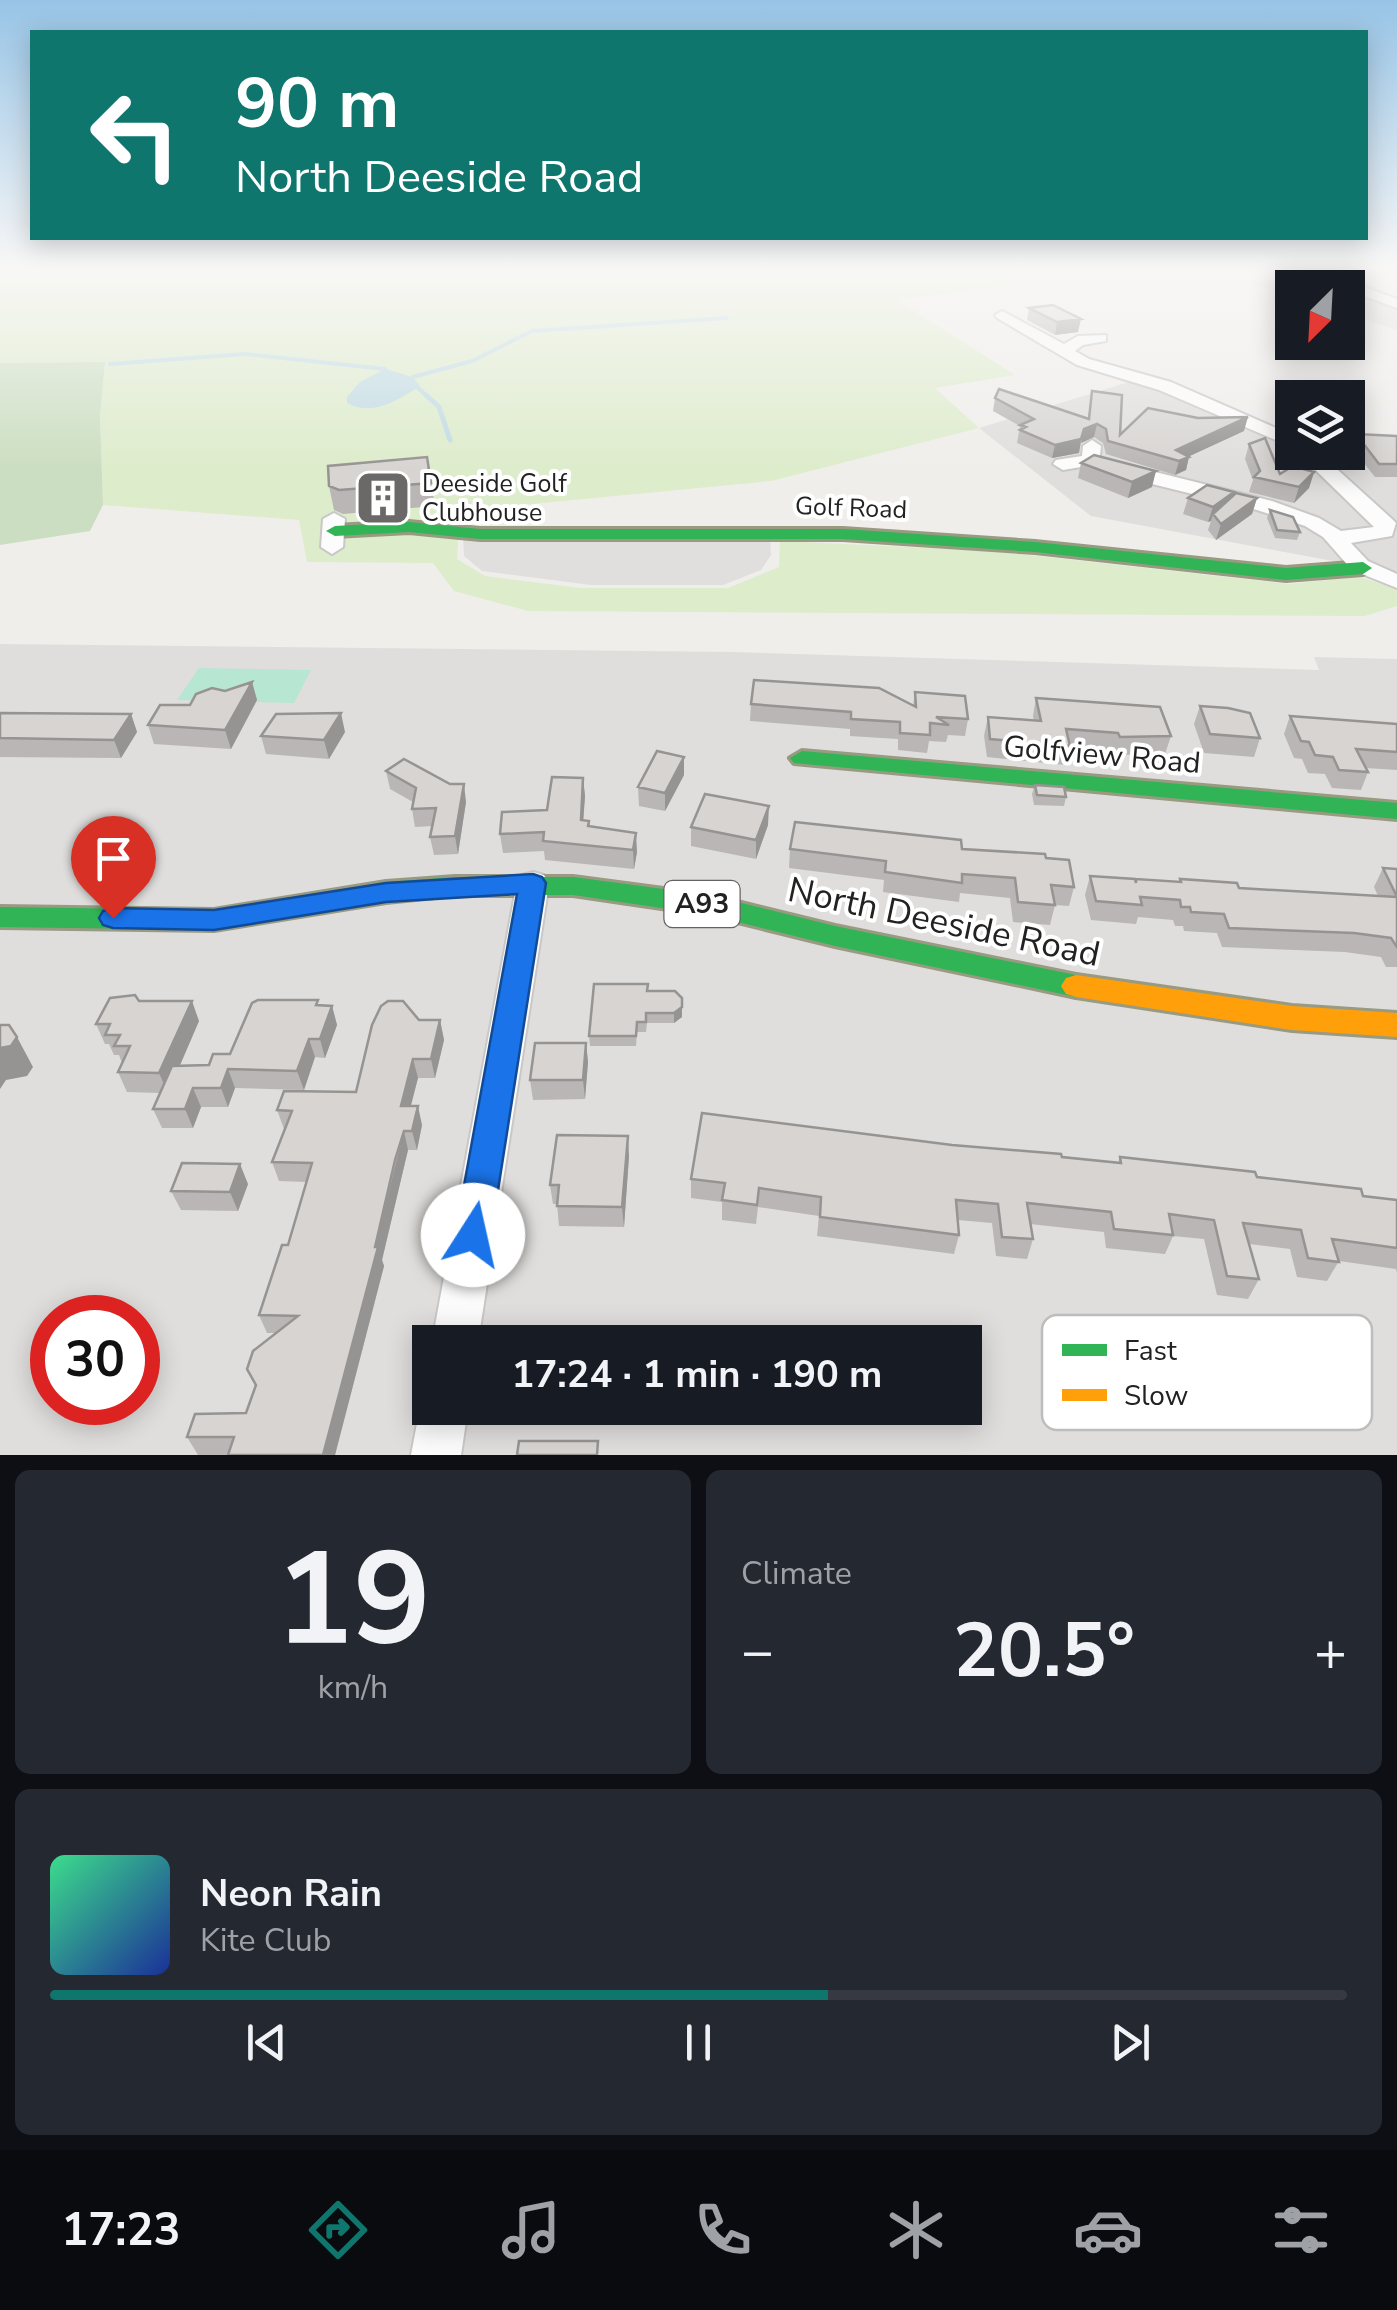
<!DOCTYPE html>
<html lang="en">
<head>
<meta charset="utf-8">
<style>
	body { margin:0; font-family:"Nunito Sans",sans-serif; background:#242831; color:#f1f3f6; height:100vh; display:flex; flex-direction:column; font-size:38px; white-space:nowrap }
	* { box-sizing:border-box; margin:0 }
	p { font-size:32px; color:#9ea1a6 }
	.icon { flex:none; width:55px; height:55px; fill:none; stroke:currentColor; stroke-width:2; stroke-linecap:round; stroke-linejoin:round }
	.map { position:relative; height:1455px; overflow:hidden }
	.panel { display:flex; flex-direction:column; gap:15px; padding:15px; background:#0d0f14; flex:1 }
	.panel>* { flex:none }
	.hud { position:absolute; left:30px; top:30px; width:1338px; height:210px; border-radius:0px; box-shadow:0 5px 25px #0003; background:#0f766e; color:#fff; overflow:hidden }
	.needle { width:65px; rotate:204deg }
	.fabs { position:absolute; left:1275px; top:270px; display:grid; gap:20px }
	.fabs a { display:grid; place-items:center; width:90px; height:90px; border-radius:0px; background:#171b24; box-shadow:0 5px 25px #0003; font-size:50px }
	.speed { position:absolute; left:30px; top:1295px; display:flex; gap:20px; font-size:50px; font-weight:700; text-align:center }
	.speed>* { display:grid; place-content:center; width:130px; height:130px; border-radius:50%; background:#171b24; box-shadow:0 5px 25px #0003; line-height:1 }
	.speed .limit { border:15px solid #d22; background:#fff; color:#111 }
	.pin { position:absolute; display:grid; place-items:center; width:85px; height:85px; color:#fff; margin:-102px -42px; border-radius:50% 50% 50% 0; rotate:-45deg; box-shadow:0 0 10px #0007 }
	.pin .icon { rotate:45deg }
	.me { position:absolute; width:110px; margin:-55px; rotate:10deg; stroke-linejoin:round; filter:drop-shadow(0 0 8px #0008) }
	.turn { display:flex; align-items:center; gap:35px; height:210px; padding:0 40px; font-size:45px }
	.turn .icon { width:130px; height:130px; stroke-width:2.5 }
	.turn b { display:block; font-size:70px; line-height:85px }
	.big { font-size:75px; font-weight:700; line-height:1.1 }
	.panel .card { flex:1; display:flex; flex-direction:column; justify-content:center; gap:15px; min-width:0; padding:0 35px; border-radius:15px; background:#242831 }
	.panel .dial { align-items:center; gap:0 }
	.dial b { font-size:130px; line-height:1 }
	.song { display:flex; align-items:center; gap:30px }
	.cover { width:120px; height:120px; border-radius:15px; background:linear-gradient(135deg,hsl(150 70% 55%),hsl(230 70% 35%)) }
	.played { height:10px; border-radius:5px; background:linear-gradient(90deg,#0f766e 60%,#363941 60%) }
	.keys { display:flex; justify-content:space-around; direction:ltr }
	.heat { display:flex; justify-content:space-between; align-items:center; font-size:55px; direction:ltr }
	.panel .tiles { flex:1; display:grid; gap:15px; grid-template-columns:1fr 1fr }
	.card:last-child { grid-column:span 2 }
	.trip { position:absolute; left:412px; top:1325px; width:570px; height:100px; border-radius:0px; background:#171b24; box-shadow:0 5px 25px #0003; font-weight:700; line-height:100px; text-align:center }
	.tab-bar { display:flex; height:160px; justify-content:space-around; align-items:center; background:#090b0e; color:#9ea1a6 }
	.tab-bar .icon { width:70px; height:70px }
	.tab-bar .on { color:#0f766e }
	.tab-bar b { font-size:45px; color:#f1f3f6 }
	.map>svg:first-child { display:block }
</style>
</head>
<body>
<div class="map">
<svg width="1397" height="1455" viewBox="0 0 1397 1455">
	<rect width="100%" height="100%" fill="#f0eeeb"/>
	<path fill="#dfdedc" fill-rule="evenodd" d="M1265,280L1338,282L1397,301V330L1348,314V288H1292V297L1248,282Z
		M1132,381L1292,435V452H1348V441L1397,445V573L1091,516L979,428Z
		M0,644L733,652L1319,670L1314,657L1397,659V1455H0ZM52,1318H138V1402H52ZM430,1342H965V1408H430Z"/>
	<path fill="#ddeccb" d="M0,266H1062L1087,276L897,300L1015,375L935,388L979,428L771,481L460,511L457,559L485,576L581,588H728L779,567L780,541L994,551L1289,584L1360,577L1397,589V606L1365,616L528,611L454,591L433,563L307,562L299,520L103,505L100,416L105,362L0,363Z"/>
	<path fill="#cbdec1" d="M105,362L100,416L103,505L90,531L0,545V363Z"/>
	<path fill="#b7e6d2" d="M199,668L311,670L294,703L177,700Z"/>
	<path fill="#e0dfde" d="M463,537H770L771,555L761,570L723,585H591L482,571L464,556Z"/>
	<path fill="#bfdbe3" d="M385,369L413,377L420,386C398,400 373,417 347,403V397L360,382Z"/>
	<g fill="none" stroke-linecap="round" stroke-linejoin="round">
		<path stroke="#bfdbe3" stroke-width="4" d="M110,364L245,354L385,369
			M413,377L472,361L532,331L727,318
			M418,388L429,398"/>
		<path stroke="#bfdbe3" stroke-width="5" d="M426,395L439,407L450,440"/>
		<g stroke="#c9c8c7" stroke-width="4">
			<path id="street" d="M1353,283L1397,299V308L1348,290L1346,287Z
				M1002,311L1064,344L1078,336L1106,335V341L1083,345L1075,351L1089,359L1171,382L1292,435V447L1159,390L1077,365L997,318L995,315Z
				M1092,440L1101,446L1099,464L1063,470L1053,464L1056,460L1082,456L1083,446Z
				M1297,452H1318L1392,519L1396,523L1392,536L1351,543L1368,561L1397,574V588L1352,570L1323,537L1305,526L1257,510L1136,480L1109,469L1119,463L1272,501L1319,518L1341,531L1374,527Z
				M334,513L345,519L343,547L332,554L321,547L323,519Z
				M533,872L544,875L549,883L478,1342H432L517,883L522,875Z
				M430,1390V1408H468L461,1455H411L420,1408Z"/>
		</g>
		<g stroke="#999a82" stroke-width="6">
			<path id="fast" d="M409,522L480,529H843L1035,542L1286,568L1363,562L1372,568L1363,574L1286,580L1035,552L843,539H480L409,532L335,536L326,531L335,526Z
				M802,751L1397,803V819L794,763L790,758Z
				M455,877H573L709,895L835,926L1076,975L1086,978L1091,986L1086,994L1076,997L835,946L709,915L573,895H455L386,902L214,930L0,927V907L214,910L386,882Z"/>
		</g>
		<g stroke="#999a82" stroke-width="6">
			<path id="slow" d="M1076,975L1292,1006L1397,1013V1037L1292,1030L1076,997L1066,994L1061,986L1066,978Z"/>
		</g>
		<use href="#street" fill="#fdfcfc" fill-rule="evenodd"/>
		<use href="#fast" fill="#30b455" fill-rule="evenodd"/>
		<use href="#slow" fill="#ff9f0a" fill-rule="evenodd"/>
	</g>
	<path fill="#b9b6b5" d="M1029,308L1078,332L1055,335L1027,320Z
		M1092,391L1120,435L1244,431L1189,456L1186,470L1175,475L1106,454L1103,443L1094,437L1081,443L1079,453L1052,458L1017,443L1020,426L993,411L995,398L1088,419Z
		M1356,434L1397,436V477H1375L1351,447Z
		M1249,444L1280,474L1314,472L1309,488L1294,503L1249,492L1253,480L1245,459Z
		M427,457L435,506L343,514L334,510L329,486Z
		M1081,463L1152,487L1128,498L1078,478Z
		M1233,496L1257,498L1252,514L1216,540L1208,530L1211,521L1208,522L1183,514L1188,498Z
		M1270,510L1300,532L1297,540L1275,538L1267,518Z
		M252,682L257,700L231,749L154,744L148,725L190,705Z
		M915,692L968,719L965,736L948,735L946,742L929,741L927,753L898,750V739L850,736V729L750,721L751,704L913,706Z
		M1036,698L1171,736L1165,754L1115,755L1113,751L1070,748L1066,765L987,757L984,736L988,717L1034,721L1033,716Z
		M1200,706L1260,738L1254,757L1204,753L1194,724Z
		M0,713L131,714L137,732L121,758L0,757Z
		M1290,716L1397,724V770L1366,768L1368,772L1361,790L1332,788L1325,774L1308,773L1302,759L1294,758L1284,734Z
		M345,732L329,759L266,754L261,736Z
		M386,771L466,802L458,854L434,855L430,837L433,826L415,827L412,809L413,802L390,789Z
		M684,775L665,811L639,806L638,787Z
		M583,778L585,796L583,820L589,821L590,826L637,852L634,869L545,860L544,851L503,853L500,834L547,810Z
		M1035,785L1066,797L1064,806L1034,805L1032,794Z
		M768,825L756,859L691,846V827Z
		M790,849H962L1046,858L1074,887L1069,906L1055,905L1050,925L1013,922L1010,898L960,893L959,902L883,892L884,880L789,868Z
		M1383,868L1397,869V967H1386L1381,957L1345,952L1222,947L1217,933L1184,931L1183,926H1175L1173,920L1138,917L1136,924L1091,920L1085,895L1090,876L1179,882L1180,879L1239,888L1378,896L1374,887Z
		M648,984V991L682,1017L674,1023H647L646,1032H637L636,1046H590L589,1036Z
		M139,1001L199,1021L180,1065H209L320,1005L332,1006L337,1025L325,1058L315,1057L304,1090L235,1088L228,1107H201L193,1128H162L153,1109L160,1093L127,1092L118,1072L122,1063L119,1055H114L109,1044H105L96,1024Z
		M419,1020H440L444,1040L435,1078H418L410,1106L422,1125L417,1150H408L401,1179L382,1260L384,1266L335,1455H198L187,1437L246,1413L255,1386L247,1369L276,1333H267L259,1315L288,1245L307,1182L279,1181L272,1162L284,1129L277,1110L356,1092Z
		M586,1043L588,1062L585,1099L533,1100L530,1080Z
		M952,1145L1118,1163L1120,1157L1257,1177L1363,1196L1397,1200V1273L1396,1269L1339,1261L1327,1281L1297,1277L1290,1249L1249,1244L1259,1279L1248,1299L1217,1295L1204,1239L1173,1236L1165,1254L1106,1248L1104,1232L1030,1224L1033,1239L1027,1259L996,1256L992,1223L958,1220L959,1235L954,1254L817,1236L819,1216L758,1207L756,1224L722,1220V1202L691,1198V1179Z
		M629,1156L624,1227L559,1226L557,1204H553L550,1185Z
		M248,1184L238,1211L181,1210L171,1191Z"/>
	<path fill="#969493" d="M1081,319L1078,332L1055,335L1057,322Z
		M1248,417L1244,431L1179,461L1176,450Z
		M1097,424L1094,437L1081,443L1084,429Z
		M1081,439L1079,453L1052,458L1055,445Z
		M1189,457L1186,470L1175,475L1179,461Z
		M1156,471L1152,487L1128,498L1132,482Z
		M1314,472L1309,488L1294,503L1299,487Z
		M1234,492L1229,508L1213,514L1211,521L1208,522L1213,507Z
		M1257,498L1252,514L1216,540L1221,524Z
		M252,682L257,700L231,749L225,730Z
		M341,713L345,732L329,759L324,740Z
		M131,714L137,732L121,758L114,740Z
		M684,757V775L665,811V793Z
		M583,778L585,796L582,839L581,820Z
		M464,784L466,802L458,854L455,836Z
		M769,806L768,825L756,859V840Z
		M636,833L637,852L634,869L633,850Z
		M682,998V1017L674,1023V1013Z
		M192,1001L199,1021L168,1093L159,1073Z
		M332,1006L337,1025L325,1058L320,1039Z
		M440,1020L444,1040L435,1078L431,1059Z
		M17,1037L33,1067L27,1076L6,1080L0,1089V1048Z
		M309,1039L315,1057L304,1090L297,1071Z
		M586,1043L588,1062L585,1099L583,1080Z
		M413,1059L418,1078L406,1125L401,1106Z
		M228,1069L235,1088L228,1107L221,1088Z
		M193,1088L201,1107L193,1128L185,1109Z
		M418,1106L422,1125L417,1150L412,1131Z
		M404,1131L408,1150L382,1260L384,1266L335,1455H323Z
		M628,1136L629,1156L624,1227L622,1207Z
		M240,1164L248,1184L238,1211L230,1192Z"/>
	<path fill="#d7d4d2" stroke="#969493" stroke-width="2.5" d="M1053,305L1081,319L1057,322L1029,308Z
		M999,389L1089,419L1092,391L1122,395L1120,435L1148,408L1198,418L1248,417L1176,450L1189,457L1179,461L1108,441L1106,429L1097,424L1084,429L1081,439L1055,445L1020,430L1026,427L1020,425L1034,419L995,398Z
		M1356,434L1397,436V464H1379Z
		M1265,438L1280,474L1293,466L1314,472L1299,487L1254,477L1260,471L1249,444Z
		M1094,455L1156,471L1132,482L1081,463Z
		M427,457L431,483L339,490L329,486L328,466Z
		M1207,485L1234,492L1213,507L1188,498Z
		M1236,493L1257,498L1221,524L1213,514Z
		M1270,510L1293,517L1300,532L1277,530Z
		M754,680L879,688L916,707L915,692L965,696L968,719L936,717L949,725L930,723V735L900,733V722L851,719V712L751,704Z
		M252,682L225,730L148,725L160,705H190L196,694L212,688L225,691Z
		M1036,698L1160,707L1171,736L1120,737L1118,733L1066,729L1070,746L990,739L988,717L1041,721Z
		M1200,706L1228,708L1250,713L1260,738L1210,734Z
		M0,713L131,714L114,740L0,738Z
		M341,713L324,740L261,736L276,714Z
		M1290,716L1397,724V752L1356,749L1368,772L1339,770L1333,757L1315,755L1309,742L1301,741Z
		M657,751L684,757L665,793L638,787Z
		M404,759L450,784H464L455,836L430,837L436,808L412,809L416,788L386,771Z
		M552,777L583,778L581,820L589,821L588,826L636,833L633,850L543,841L544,832L500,834L502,812L547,810Z
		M1035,785L1064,787L1066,797L1037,795Z
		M705,794L769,806L756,840L691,827Z
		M795,822L961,840L962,849L1045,854L1046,858L1069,860L1074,887L1051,885L1055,905L1018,902L1015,878L962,874V883L885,872L886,861L790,849Z
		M1383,868L1397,869V897Z
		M1090,876L1135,879L1136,883V879L1181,882L1180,879L1237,883L1239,888L1397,897V947L1391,938L1354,933L1229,928L1224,914L1191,912L1190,907H1181L1180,900L1140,897L1142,905L1096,901Z
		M594,984H648L647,991H675L682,998V1007L674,1013H646V1022H637L636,1036H589Z
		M135,995L139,1001H192L159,1073L118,1072L130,1046H114L120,1035H105L110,1024H96L110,998Z
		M258,1000H318L316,1005L332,1006L320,1039H309L297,1071L228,1069L221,1088H193L185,1109H153L172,1066L209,1065L213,1054H230L252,1003Z
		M388,1001H403L419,1020H440L431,1059H413L401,1106H418L412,1131H404L395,1160L375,1247H378L323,1455H228L234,1437H187L195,1414L246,1413L256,1385L247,1369L253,1351L298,1316L259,1315L282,1245H288L312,1163L272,1162L292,1111L277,1110L284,1091L356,1092L372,1025L381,1006Z
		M0,1025H9L17,1037L11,1046L0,1048Z
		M535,1043H586L583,1080H530Z
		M702,1113L952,1145L1061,1154L1062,1157L1121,1163L1120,1157L1255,1172L1257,1177L1361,1189L1363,1196L1397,1200V1248L1332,1239L1339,1262L1308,1258L1301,1230L1243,1223L1259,1279L1227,1276L1214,1220L1169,1214L1173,1235L1114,1229L1111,1212L1027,1203L1033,1239L1002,1237L998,1204L956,1200L959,1235L820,1217L821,1197L759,1188L757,1205L722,1200L725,1183L691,1179Z
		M557,1135L628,1136L622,1207L557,1206L559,1185H550Z
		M182,1163L240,1164L230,1192L171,1191Z
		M519,1441H598L597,1455H517Z"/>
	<linearGradient id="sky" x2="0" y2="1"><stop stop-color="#97c4e6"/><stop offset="0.57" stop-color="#f8f7f6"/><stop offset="1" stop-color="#f8f7f6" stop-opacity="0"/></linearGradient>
	<rect width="1397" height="470" fill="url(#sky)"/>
	<path fill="#1a73e8" stroke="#114b97" stroke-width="2.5" d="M533,874L542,877L546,883L491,1235L486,1247L473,1252L461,1247L455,1235L517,894L386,902L214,930L113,928L103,925L99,918L103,911L113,908L214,910L386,883Z"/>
	<defs>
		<g id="building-square" transform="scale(2.875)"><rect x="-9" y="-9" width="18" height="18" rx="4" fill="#6a6968" stroke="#fff"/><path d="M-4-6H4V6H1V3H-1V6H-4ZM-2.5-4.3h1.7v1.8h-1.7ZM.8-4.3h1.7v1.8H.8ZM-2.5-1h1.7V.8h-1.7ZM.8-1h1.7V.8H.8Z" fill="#fff"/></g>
	</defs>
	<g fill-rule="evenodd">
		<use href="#building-square" x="383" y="498"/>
	</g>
	<g text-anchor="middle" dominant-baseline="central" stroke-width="8" stroke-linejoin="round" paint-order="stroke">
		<g font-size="25" fill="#222" stroke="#fff" text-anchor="start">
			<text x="422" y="484">Deeside Golf<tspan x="422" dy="29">Clubhouse</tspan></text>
		</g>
		<g font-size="25" fill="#222" stroke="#fff">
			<text transform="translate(851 508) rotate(2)">Golf Road</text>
		</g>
		<rect fill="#fff" stroke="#646464" stroke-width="2.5" x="664.5" y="881" width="75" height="46" rx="8"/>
		<g font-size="28" font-weight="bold" fill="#222">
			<text x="702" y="904">A93</text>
		</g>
		<g font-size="30" fill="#222" stroke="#fff">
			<text transform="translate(1102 755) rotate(5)">Golfview Road</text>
		</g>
		<g font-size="35" fill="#222" stroke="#fff">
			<text transform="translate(944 922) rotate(12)">North Deeside Road</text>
		</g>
	</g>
	<rect x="1042" y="1315" width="330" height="115" rx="15" fill="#fff" stroke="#bdbdbd" stroke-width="2.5"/>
	<rect x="1062" y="1344" width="45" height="12" fill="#30b455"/>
	<rect x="1062" y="1389" width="45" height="12" fill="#ff9f0a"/>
	<g font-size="28" fill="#222">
		<text x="1124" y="1360">Fast</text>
		<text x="1124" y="1405">Slow</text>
	</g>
</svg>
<div class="fabs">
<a><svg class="needle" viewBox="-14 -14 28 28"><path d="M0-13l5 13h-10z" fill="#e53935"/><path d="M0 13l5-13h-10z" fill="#9ea1a6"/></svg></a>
<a><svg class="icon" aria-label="layers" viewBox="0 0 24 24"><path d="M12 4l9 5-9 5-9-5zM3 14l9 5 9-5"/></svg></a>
</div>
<div class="speed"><div class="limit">30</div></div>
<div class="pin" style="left:113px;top:918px;background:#d93025"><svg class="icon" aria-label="arrive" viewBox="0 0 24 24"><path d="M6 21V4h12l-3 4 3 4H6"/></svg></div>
<svg class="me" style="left:473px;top:1235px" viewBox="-20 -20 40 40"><circle r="19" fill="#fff"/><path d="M0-13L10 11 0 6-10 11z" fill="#1a73e8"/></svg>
<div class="trip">17:24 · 1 min · 190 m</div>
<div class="hud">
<div class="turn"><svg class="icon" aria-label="left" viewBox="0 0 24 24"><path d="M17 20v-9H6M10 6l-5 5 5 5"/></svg><div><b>90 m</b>North Deeside Road</div></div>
</div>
</div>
<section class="panel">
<div class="tiles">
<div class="card dial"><b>19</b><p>km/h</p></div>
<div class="card"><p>Climate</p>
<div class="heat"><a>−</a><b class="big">20.5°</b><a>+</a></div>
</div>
<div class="card">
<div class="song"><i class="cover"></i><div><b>Neon Rain</b><p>Kite Club</p></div></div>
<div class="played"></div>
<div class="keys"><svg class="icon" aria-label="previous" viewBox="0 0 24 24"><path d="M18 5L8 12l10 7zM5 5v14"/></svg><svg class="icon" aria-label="pause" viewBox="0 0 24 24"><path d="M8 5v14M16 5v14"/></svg><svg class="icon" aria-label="next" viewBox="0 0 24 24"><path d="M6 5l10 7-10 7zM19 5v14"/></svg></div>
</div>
</div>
</section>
<nav class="tab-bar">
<b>17:23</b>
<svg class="icon on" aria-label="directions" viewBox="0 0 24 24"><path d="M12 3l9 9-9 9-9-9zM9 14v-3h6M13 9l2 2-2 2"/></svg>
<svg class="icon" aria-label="music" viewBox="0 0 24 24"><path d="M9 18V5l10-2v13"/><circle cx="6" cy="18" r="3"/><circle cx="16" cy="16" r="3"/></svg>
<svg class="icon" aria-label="phone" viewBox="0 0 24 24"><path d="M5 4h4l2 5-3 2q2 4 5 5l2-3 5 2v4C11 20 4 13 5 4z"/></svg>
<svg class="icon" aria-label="climate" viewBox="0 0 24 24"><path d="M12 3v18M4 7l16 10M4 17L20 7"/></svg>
<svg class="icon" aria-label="car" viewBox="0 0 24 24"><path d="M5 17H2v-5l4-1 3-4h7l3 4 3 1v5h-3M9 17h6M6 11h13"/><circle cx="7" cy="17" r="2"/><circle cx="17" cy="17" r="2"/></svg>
<svg class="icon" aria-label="filters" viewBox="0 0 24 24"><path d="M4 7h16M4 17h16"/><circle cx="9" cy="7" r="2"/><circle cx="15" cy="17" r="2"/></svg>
</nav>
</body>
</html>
